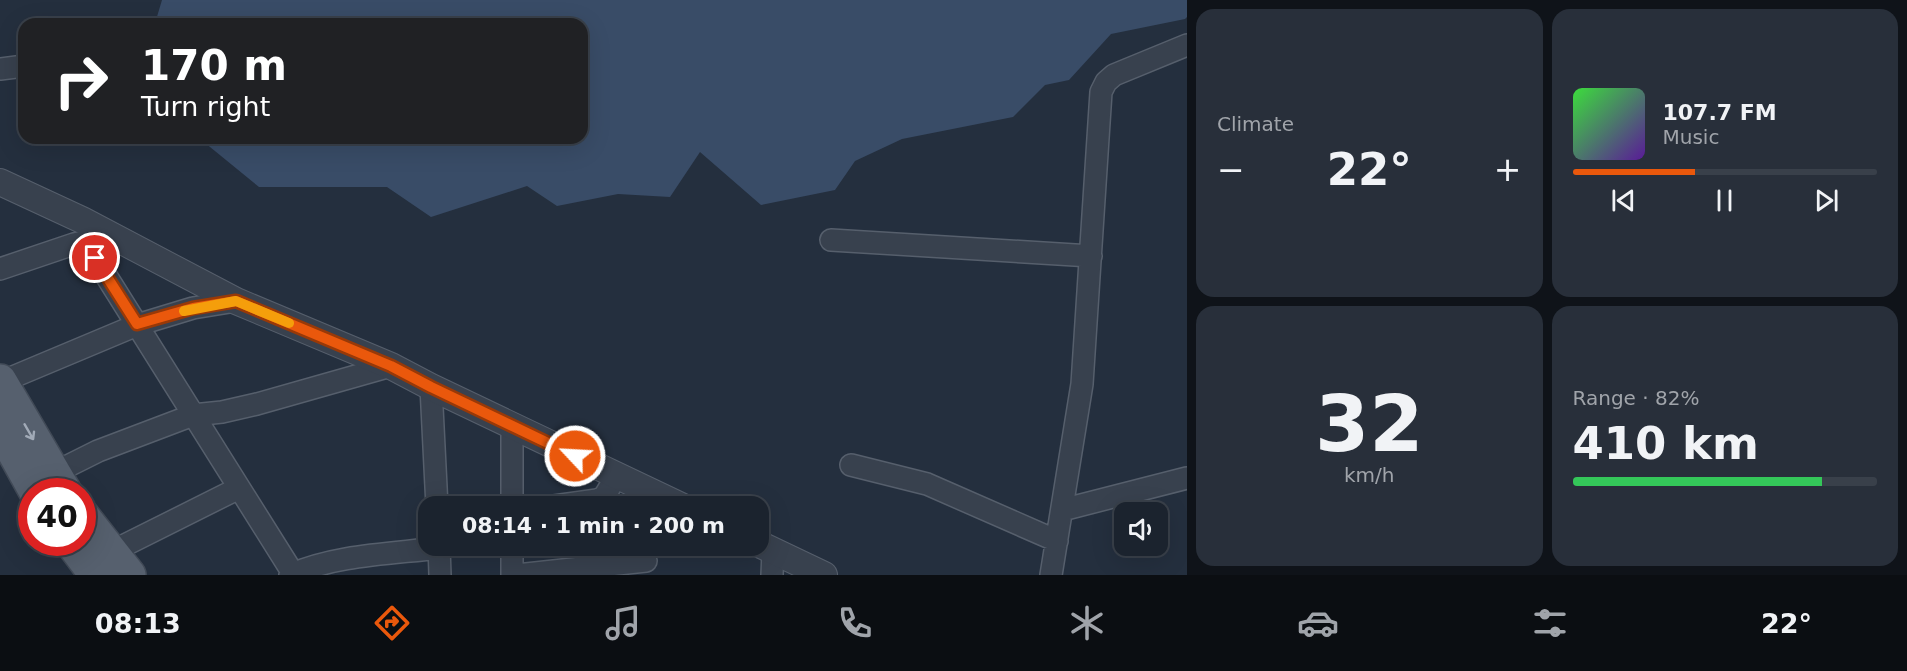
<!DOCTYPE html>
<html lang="en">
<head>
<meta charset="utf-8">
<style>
	body { margin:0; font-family:"DejaVu Sans",sans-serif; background:#282f3a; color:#f1f3f6; height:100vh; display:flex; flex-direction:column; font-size:22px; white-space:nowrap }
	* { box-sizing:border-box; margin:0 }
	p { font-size:20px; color:#a0a4aa }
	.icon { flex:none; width:33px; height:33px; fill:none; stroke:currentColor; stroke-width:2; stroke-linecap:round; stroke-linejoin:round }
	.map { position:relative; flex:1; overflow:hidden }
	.panel { display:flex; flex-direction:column; gap:9px; padding:9px; background:#0f1319; width:720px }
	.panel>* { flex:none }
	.top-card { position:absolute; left:18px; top:18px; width:570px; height:126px; border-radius:18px; box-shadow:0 6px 24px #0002,0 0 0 2px #39404a; background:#202124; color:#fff; overflow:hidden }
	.tools { position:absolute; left:1114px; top:502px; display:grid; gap:12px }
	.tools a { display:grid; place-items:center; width:54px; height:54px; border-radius:12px; background:#1b232e; box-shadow:0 6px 24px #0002,0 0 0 2px #39404a; font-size:30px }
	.speed { position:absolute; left:18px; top:478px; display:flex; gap:12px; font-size:30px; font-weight:700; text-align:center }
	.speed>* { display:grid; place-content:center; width:78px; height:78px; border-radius:50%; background:#1b232e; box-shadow:0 6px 24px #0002,0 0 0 2px #39404a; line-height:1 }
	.speed .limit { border:9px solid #d22; background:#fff; color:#111 }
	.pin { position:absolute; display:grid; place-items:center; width:51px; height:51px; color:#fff; margin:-26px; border:3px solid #fff; border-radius:50%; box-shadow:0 2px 6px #0007 }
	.me { position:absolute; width:66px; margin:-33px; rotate:295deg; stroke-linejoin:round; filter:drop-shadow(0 0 4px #0008) }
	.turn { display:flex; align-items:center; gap:21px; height:126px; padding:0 24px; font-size:27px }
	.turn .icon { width:78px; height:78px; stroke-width:2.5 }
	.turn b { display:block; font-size:42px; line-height:51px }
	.big { font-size:45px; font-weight:800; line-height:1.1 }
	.panel .card { flex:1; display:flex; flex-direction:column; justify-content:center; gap:9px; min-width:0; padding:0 21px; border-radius:18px; background:#282f3a }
	.panel .dial { align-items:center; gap:0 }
	.dial b { font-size:78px; line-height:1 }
	.song { display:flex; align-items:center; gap:18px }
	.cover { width:72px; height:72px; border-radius:9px; background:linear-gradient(135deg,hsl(120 70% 55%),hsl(270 70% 35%)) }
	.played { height:6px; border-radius:3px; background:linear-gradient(90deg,#ea580c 40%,#39404a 40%) }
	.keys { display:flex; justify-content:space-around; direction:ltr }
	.heat { display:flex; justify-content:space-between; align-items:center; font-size:33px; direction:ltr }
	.charge { height:9px; border-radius:4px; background:linear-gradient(90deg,#34c759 82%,#39404a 0) }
	.panel .tiles { flex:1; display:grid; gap:9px; grid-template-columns:repeat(2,1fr) }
	.trip { position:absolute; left:418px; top:496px; width:351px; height:60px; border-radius:18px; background:#1b232e; box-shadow:0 6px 24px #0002,0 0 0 2px #39404a; font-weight:800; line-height:60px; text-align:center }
	.dock { display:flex; height:96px; justify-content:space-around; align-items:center; background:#0b0e12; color:#a0a4aa }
	.dock .icon { width:42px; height:42px }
	.dock .on { color:#ea580c }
	.dock b { font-size:27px; color:#f1f3f6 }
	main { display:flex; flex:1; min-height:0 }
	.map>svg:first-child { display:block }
</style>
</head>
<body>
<main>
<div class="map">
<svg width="1187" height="575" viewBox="0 0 1187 575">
	<rect width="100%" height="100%" fill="#242f3e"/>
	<path fill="#394c67" d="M162,0H1187V17L1185,19L1111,34L1069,80L1045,85L1013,117L902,139L855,161L835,190L761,205L700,152L670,197L618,194L557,206L527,186L431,217L387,187H259L199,138H582V24H157L156,20Z"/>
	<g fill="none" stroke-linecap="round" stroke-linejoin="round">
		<g stroke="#565f6c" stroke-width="24">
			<path id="minor" d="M0,69L24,66
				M831,240L1091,256
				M85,242L294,575
				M0,269L74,244L97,239
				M1,382L137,325L193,308L236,301
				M431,387L437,507
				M851,465L927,484L1057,541
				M54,473L98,451L193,415L222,412L257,404L391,366
				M512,507V426
				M547,507L597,500L604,497L617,475
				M1062,510L1187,478
				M439,546L440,575
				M111,552L239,488
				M290,575C335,555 389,554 439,548
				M512,575V546
				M517,575L646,561
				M772,575L773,551
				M1051,575L1082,384L1101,92L1106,82L1114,75L1187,45"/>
		</g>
		<g stroke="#565f6c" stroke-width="28">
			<path id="tertiary" d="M0,182L82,220L236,301L391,366L431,387L683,507
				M759,544L824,575"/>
		</g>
		<g stroke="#414a57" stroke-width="36">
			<path id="primary" d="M0,381L65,492
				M0,427L36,492
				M82,515L129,575
				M72,543L96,575"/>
		</g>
		<use href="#minor" stroke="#38414e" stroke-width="21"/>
		<use href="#tertiary" stroke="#38414e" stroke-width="26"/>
		<use href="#primary" stroke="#56606e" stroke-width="33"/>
	</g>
	<defs><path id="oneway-shaft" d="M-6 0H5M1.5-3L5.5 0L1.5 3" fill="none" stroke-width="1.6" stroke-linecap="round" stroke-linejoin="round" transform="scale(1.5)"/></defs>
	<use stroke="#a1aab7" href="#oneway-shaft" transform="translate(29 432) rotate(60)"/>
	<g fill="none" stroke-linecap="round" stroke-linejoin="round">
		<g stroke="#983908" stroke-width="15">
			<path id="route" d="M95,258L137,324L193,308L236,301L391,366L431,387L575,456"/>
		</g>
		<use href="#route" stroke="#ea580c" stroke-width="10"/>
		<path stroke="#f59e0b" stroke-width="10" d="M184,311L236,301L289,323"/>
	</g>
</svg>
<div class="tools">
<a><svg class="icon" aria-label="sound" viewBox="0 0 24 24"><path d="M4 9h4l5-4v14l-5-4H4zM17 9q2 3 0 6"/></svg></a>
</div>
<div class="speed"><div class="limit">40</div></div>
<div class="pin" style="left:95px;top:258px;background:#d93025"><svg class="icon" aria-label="arrive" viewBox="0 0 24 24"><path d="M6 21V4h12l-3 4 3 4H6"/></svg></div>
<svg class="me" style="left:575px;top:456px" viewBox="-20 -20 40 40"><circle r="17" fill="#ea580c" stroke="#fff" stroke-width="3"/><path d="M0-11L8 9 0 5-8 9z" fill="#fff"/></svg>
<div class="trip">08:14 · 1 min · 200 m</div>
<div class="top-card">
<div class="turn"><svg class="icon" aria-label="right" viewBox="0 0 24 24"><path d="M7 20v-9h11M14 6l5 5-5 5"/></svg><div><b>170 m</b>Turn right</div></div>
</div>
</div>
<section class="panel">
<div class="tiles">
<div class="card"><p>Climate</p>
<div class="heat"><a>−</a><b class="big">22°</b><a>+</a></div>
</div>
<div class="card">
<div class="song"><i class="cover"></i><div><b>107.7 FM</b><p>Music</p></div></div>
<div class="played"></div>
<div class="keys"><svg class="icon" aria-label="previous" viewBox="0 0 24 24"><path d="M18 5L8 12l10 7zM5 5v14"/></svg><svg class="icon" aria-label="pause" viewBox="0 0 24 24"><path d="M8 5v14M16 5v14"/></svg><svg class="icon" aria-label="next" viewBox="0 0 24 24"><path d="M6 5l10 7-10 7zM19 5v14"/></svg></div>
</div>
<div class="card dial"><b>32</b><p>km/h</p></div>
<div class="card"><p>Range · 82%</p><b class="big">410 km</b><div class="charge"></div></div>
</div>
</section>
</main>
<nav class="dock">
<b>08:13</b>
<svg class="icon on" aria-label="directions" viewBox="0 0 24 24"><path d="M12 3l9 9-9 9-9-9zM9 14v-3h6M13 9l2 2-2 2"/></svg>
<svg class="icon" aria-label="music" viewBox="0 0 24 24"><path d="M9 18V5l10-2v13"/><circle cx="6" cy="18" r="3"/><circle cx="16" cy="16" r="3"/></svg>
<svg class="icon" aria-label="phone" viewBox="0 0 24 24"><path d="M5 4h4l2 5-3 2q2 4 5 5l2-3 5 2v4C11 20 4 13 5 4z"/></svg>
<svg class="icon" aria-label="climate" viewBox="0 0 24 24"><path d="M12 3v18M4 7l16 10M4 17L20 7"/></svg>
<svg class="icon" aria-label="car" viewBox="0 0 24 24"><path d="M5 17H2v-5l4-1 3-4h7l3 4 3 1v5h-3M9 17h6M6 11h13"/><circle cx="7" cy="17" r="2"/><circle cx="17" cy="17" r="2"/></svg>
<svg class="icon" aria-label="filters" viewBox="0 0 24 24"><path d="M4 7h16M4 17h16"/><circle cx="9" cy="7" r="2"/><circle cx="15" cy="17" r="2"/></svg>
<b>22°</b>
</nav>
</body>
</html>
